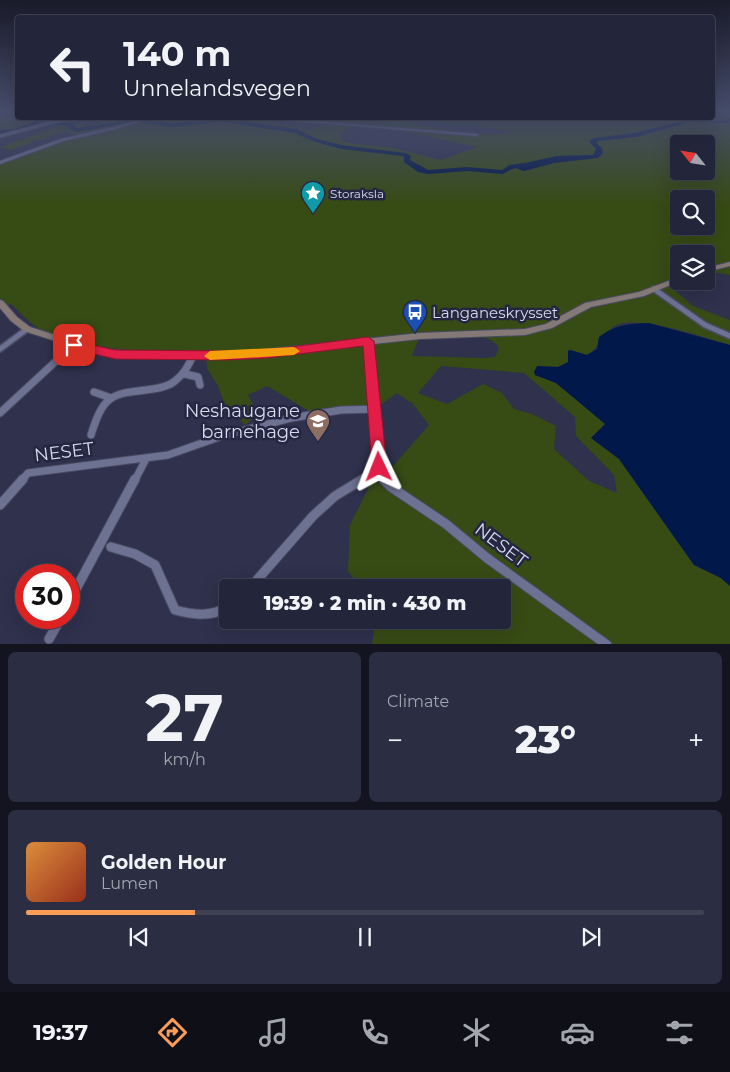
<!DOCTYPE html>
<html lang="en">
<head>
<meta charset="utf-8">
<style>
	body { margin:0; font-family:Montserrat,sans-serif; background:#2b2d42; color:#f1f3f6; height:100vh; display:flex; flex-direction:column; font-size:19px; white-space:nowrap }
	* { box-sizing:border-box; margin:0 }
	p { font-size:16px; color:#a3a5af }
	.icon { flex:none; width:28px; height:28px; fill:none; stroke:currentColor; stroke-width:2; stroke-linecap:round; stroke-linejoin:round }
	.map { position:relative; height:644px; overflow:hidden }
	.sheet { display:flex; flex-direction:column; gap:8px; padding:8px; background:#131420; flex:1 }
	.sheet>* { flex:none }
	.guide { position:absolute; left:15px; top:15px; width:700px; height:105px; border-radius:5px; box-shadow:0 5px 20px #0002,0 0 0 1px #404254; background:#23253a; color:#f1f3f6; overflow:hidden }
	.needle { width:32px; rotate:300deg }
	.tools { position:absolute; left:670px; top:135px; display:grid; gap:10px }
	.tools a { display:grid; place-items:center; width:45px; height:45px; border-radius:5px; background:#23253a; box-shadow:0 5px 20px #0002,0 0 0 1px #404254; font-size:25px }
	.speed { position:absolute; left:15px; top:564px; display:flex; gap:10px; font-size:25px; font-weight:700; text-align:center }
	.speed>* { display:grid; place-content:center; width:65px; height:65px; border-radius:50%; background:#23253a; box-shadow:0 5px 20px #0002,0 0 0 1px #404254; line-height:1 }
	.speed .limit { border:8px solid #d22; background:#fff; color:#111 }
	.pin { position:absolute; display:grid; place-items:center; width:42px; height:42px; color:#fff; margin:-21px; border-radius:10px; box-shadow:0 2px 8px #0006 }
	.me { position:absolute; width:55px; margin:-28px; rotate:358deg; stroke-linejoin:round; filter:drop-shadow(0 0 4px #0008) }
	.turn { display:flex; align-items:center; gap:18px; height:105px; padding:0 25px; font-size:22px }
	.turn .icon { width:65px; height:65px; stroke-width:2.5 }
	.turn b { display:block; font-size:35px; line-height:42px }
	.big { font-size:38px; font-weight:800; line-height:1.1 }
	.sheet .card { flex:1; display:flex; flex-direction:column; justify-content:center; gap:8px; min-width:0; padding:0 18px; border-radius:8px; background:#2b2d42 }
	.sheet .dial { align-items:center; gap:0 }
	.dial b { font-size:65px; line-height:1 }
	.song { display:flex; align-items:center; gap:15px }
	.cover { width:60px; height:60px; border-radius:8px; background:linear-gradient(135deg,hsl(30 70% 55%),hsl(10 70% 35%)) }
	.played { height:5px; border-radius:2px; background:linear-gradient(90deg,#fd9c56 25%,#404254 25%) }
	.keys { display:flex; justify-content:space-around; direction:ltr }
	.heat { display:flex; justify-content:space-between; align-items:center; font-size:28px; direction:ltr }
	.sheet .tiles { flex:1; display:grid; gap:8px; grid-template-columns:1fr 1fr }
	.card:last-child { grid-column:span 2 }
	.trip { position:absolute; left:219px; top:579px; width:292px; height:50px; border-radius:5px; background:#23253a; box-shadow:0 5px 20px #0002,0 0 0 1px #404254; font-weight:800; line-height:50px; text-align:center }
	.tabs { display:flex; height:80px; justify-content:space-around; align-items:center; background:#0e0f17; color:#a3a5af }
	.tabs .icon { width:35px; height:35px }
	.tabs .on { color:#fd9c56 }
	.tabs b { font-size:22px; color:#f1f3f6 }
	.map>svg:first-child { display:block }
</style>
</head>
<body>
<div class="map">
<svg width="730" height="645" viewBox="0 0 730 645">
	<rect width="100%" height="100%" fill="#2f314d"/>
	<path fill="#374b15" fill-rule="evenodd" d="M0,113H17L6,117L9,118H70L68,119L70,123L87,126L131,118H164L161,120L171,121L245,118L314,130L324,121C303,118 282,121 262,118H405C410,128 503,139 510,131L469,125L452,126L428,118H712L713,113H730V119L727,120L683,121L635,133L595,138L589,142L596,149L593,155L557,156L512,167L523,171L554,163L601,157L602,148L596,143L598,141L652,133L689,122L730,123V275L712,272L706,274V254H679V281H686L672,288L693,306L730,320V345C706,338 634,312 613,327C602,335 599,348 587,355L570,350L568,351V362L558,367L538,366L535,375L556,383L606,424L591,438L619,459L694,565L721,578L730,586V644H372L376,620H502V588L360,587L348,571L350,525L375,475L394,465L429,425L413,404L397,393L373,410L309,411L267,386L248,395L258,414L245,425L225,405L218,386L208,370L205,353C150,351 91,353 40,329C30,324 20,312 11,304L0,308V165L78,136L66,131L10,150L0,147L61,125L49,123L0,136ZM353,125L380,126L477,147L441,160L392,148L350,143L344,141L340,135ZM679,144H706V171H679ZM679,199H706V226H679ZM420,335C440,335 489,329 499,348L495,357L484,358L412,356ZM441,366L524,373L575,417L576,436L614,475L617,493L589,481L554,449L556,426L532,414L514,409L502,393L483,384L447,404L418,393Z"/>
	<path fill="#00184a" d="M730,119L729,123L689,122L636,137L598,141L596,143L602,148L603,153L598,158L554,163L524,171L511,166L557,156L593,155L596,149L589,141L595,138L635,133L683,121H718Z
		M649,323L730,345V586L721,578L694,565L619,459L591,438L605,424L556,383L535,375L534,372L537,366L558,367L568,362V351L570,350L587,355L597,349L599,337C616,324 629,324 649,323Z"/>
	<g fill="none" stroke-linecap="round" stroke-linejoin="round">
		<path stroke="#00184a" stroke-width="1" d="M49,122L64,118
			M126,122L137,118"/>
		<path fill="#00184a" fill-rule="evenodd" d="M223,118L297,129L317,139L341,145L406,153L411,156L410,160L428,170L467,167L502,170L510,165L525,163L529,165L512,169L503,174L467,171L428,174L418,172L404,162V157L402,156L341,149L313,141L295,133L223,122L172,127L138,122L141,120L172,123Z
			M41,119L71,122L77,128L131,120L134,122L76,132L70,129L68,126L42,123L18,132L0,134V130L15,129Z"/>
		<g stroke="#494b62" stroke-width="4.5">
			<path id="minor-far3" d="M0,136L61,120L108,118"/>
		</g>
		<g stroke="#494b62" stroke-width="8">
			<path id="minor-far2" d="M654,289L705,325L730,336
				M369,341L370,352
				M0,349L27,329
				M67,352L74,345"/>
		</g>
		<g stroke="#494b62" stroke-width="9">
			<path id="minor-far1" d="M185,374L198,377L200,385
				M94,392L111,398
				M0,413L68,350
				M91,435C104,393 112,394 153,389C160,388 169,386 175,381C184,374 188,366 193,356
				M376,471L384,480
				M22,480L28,473L168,455L222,436L291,418L341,410L375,409
				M135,480L146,459
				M361,480L379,467L370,350"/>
		</g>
		<g stroke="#494b62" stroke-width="11">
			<path id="minor" d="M383,479L391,487L446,524L487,558L607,645
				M0,505L23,479
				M111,547L135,554L155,565L175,610C194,615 211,617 228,607
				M250,588L313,516L335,496L363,479
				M69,602L135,479
				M49,639L61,618"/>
		</g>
		<g stroke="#494b62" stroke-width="2">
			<path id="tertiary" d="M147,118H151L116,129L63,141L0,164V161L61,139L114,127Z
				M265,118H275L477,134L479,135L477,136L267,119Z"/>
		</g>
		<g stroke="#494b62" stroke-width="2">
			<path id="secondary" d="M730,262V266L706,272V268Z
				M679,277V281H680L644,296L591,307L552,328L525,335L420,339L242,358H134L96,354L24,331L11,321L0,308V300L3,301L17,317L30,327L96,348L134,352H242L420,333L525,329L546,324L585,303L639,292Z"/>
		</g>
		<use href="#minor-far3" stroke="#6e7292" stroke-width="3"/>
		<use href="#minor-far2" stroke="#6e7292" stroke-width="5"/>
		<use href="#minor-far1" stroke="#6e7292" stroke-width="7"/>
		<use href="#minor" stroke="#6e7292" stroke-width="9"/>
		<use href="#tertiary" fill="#6e7292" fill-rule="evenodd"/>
		<use href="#secondary" fill="#857978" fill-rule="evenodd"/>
	</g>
	<linearGradient id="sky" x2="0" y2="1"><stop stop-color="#1a1b2a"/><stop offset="0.55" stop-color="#474e6d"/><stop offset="1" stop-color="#474e6d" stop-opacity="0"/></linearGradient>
	<rect width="730" height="204" fill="url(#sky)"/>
	<path fill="#e11d48" stroke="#92132f" d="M368,337L374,341L387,467L385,471L379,473L374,471L372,467L363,346L267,358L226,360L115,359L70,348L69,345L74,341L115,350L226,351L267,350Z"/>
	<path fill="#f59e0b" d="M294,347L300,351L294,355L210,360L204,356L210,351Z"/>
	<defs>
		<g id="sight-pin" transform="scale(1.25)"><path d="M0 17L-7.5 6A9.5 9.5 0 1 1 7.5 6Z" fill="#0f9aa8" stroke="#252742"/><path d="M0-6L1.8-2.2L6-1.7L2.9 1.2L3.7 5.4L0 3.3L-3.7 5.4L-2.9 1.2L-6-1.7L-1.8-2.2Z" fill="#fff"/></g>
		<g id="bus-pin" transform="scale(1.25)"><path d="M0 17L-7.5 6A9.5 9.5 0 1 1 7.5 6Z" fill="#1a4fb4" stroke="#252742"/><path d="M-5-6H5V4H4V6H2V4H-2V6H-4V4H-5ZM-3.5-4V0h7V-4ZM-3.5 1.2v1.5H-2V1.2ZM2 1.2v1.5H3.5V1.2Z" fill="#fff"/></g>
		<g id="school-pin" transform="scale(1.25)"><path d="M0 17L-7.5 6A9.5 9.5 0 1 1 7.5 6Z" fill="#8d6e63" stroke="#252742"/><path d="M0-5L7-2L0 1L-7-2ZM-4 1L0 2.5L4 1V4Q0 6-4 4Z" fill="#fff"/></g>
	</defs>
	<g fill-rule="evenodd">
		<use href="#sight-pin" x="313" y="193"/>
		<use href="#bus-pin" x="415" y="312"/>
		<use href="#school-pin" x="318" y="421"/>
	</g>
	<g text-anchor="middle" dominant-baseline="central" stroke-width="5" stroke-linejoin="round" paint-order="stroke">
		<g font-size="12" fill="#d7daec" stroke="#252742" text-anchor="start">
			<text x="330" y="193">Storaksla</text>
		</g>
		<g font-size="15" fill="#d7daec" stroke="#252742" text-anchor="start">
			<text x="432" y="312">Langaneskrysset</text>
		</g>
		<g font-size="18" fill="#d7daec" stroke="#252742" text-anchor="end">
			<text x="300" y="411">Neshaugane<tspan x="300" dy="21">barnehage</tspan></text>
		</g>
		<g font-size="18" fill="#d7daec" stroke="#252742">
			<text transform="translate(64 452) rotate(-7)">NESET</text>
			<text transform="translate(501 545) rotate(37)">NESET</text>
		</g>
	</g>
</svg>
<div class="tools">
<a><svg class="needle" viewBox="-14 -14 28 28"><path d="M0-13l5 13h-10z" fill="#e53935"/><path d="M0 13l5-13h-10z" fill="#a3a5af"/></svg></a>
<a><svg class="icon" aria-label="search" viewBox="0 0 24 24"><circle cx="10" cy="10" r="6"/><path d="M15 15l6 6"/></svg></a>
<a><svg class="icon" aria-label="layers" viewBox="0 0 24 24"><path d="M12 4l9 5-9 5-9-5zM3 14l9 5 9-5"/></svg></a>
</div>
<div class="speed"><div class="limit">30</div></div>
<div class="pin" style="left:74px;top:345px;background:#d93025"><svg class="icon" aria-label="arrive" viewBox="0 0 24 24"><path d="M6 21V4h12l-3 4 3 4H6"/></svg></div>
<svg class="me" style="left:379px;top:467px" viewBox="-20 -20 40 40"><path d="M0-17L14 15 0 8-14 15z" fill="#e11d48" stroke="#fff" stroke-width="4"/></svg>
<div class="trip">19:39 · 2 min · 430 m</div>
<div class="guide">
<div class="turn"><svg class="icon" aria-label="left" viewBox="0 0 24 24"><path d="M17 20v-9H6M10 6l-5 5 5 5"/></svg><div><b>140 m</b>Unnelandsvegen</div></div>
</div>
</div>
<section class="sheet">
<div class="tiles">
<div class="card dial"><b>27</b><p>km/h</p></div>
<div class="card"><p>Climate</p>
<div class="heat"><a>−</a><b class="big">23°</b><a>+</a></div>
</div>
<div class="card">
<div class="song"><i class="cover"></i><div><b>Golden Hour</b><p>Lumen</p></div></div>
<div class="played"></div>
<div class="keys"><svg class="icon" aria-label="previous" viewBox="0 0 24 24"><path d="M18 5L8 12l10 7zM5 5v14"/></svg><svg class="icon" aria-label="pause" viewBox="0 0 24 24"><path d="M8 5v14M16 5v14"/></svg><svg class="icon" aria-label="next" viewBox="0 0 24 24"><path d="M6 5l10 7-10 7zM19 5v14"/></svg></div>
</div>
</div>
</section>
<nav class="tabs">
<b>19:37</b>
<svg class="icon on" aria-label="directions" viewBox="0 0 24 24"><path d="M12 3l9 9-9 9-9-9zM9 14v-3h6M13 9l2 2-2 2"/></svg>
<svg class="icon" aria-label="music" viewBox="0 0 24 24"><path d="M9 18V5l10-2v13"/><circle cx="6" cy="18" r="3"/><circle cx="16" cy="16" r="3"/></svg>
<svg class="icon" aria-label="phone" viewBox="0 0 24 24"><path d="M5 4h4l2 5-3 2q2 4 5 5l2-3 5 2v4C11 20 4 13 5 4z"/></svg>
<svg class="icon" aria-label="climate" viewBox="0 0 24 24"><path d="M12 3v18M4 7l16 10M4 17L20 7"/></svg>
<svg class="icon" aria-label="car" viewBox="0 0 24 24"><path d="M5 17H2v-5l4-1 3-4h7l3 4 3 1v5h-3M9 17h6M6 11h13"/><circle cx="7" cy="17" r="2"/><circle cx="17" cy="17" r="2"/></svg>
<svg class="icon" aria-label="filters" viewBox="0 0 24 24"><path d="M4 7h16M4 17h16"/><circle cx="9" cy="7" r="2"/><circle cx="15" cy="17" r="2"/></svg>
</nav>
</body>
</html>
